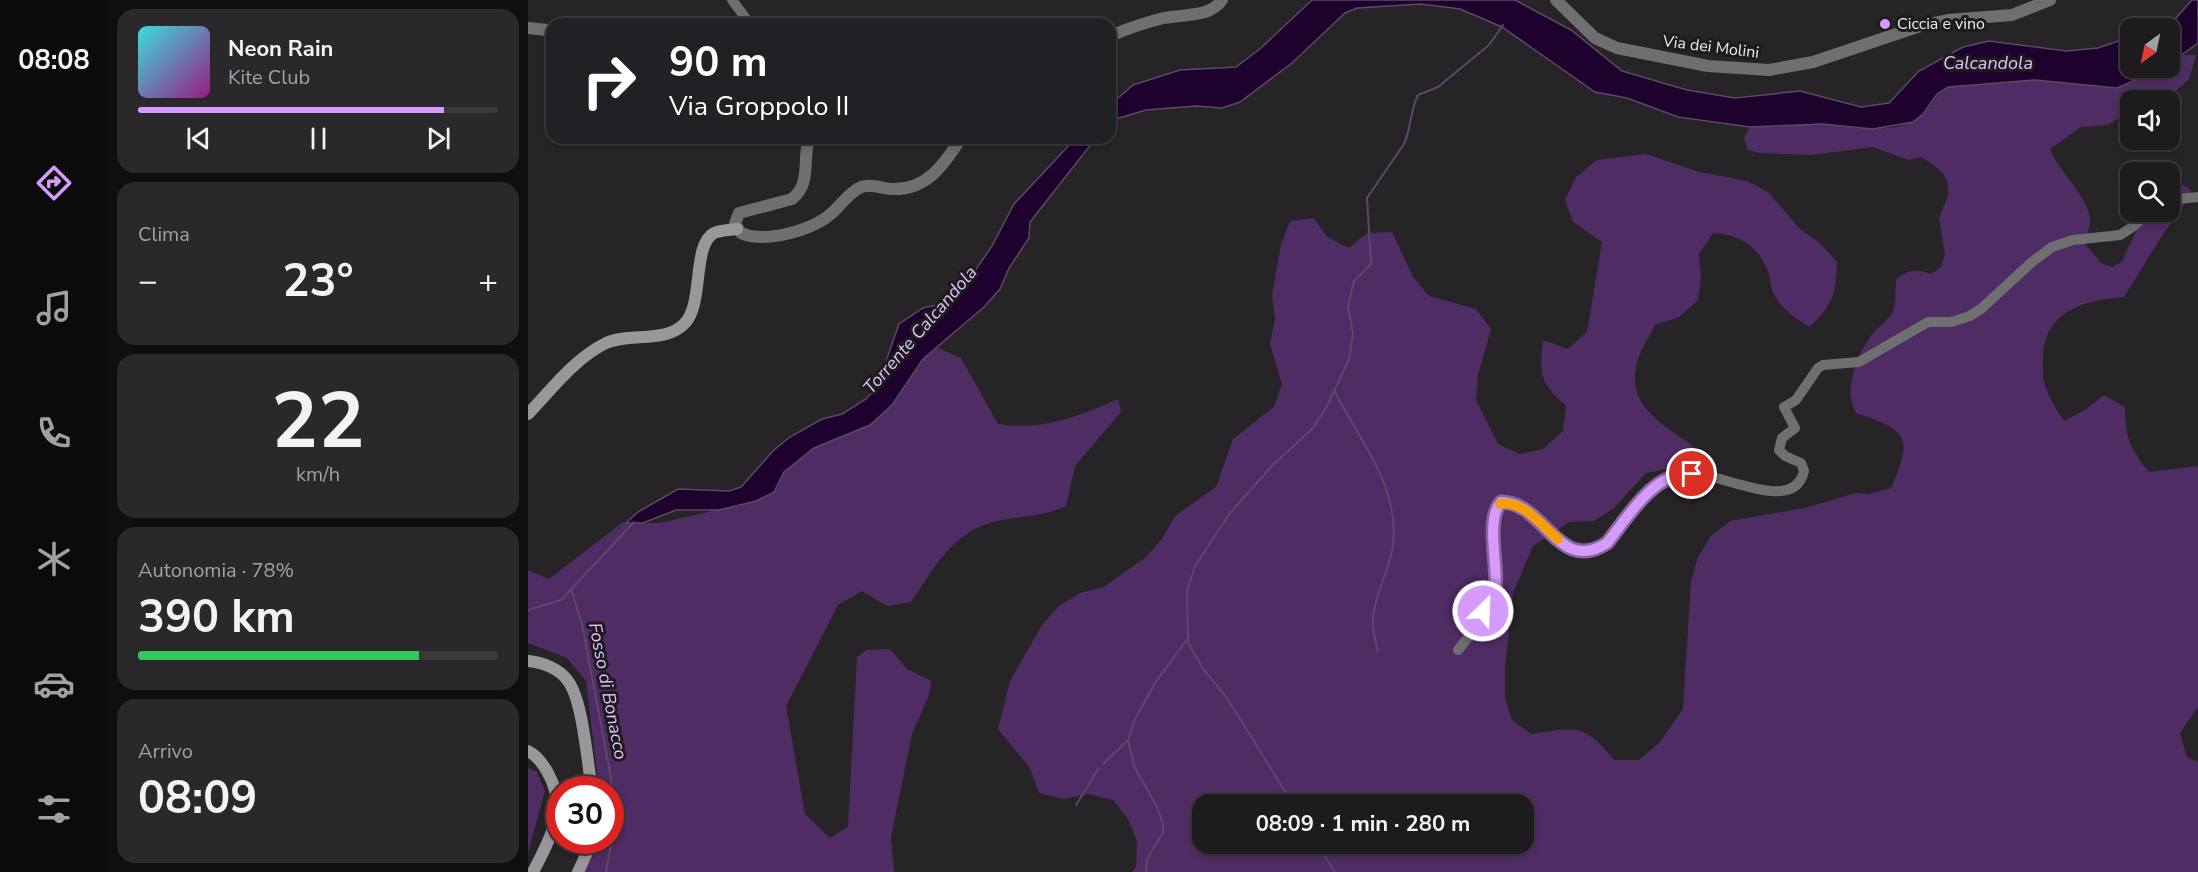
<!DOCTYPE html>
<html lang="it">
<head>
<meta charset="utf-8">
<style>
	body { margin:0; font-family:"Nunito Sans",sans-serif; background:#2a282b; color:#f1f3f6; height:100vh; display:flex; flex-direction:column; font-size:22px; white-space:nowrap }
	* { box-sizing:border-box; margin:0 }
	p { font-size:20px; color:#a0a1a4 }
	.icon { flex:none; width:33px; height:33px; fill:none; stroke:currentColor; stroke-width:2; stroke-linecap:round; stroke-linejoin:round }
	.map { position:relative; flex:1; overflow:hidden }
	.drawer { display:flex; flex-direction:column; gap:9px; padding:9px; background:#100f10; width:420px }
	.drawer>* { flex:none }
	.banner { position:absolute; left:18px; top:18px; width:570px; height:126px; border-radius:18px; box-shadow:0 3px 9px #0003,0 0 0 2px #3b393c; background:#202124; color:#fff; overflow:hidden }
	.needle { width:39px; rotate:213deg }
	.fabs { position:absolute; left:1592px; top:18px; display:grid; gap:12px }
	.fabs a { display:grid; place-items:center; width:60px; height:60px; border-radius:12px; background:#1d1b1e; box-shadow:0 3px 9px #0003,0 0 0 2px #3b393c; font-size:30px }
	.speed { position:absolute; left:18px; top:776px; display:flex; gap:12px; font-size:30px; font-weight:700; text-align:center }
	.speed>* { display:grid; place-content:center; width:78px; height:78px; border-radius:50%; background:#1d1b1e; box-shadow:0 3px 9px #0003,0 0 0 2px #3b393c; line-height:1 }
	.speed .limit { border:9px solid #d22; background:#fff; color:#111 }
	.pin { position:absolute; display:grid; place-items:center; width:51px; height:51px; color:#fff; margin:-26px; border:3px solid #fff; border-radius:50%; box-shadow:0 2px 6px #0007 }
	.me { position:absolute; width:66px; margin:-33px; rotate:24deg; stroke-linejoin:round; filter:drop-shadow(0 0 4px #0008) }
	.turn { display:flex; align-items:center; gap:21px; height:126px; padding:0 24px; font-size:27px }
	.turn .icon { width:78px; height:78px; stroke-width:2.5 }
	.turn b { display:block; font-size:42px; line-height:51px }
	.big { font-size:45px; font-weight:700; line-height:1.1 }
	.drawer .tile { flex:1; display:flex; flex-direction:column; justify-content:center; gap:9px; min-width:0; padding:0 21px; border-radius:18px; background:#2a282b }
	.drawer .dial { align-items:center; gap:0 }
	.dial b { font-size:78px; line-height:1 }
	.song { display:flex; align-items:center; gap:18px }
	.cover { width:72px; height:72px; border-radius:9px; background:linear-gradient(135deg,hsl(180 70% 55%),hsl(310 70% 35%)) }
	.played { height:6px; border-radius:3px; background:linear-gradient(90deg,#d59bfa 85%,#3b393c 85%) }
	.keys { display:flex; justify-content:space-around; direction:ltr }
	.heat { display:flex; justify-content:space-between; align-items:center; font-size:33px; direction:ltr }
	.charge { height:9px; border-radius:4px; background:linear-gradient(90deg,#34c759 78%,#3b393c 0) }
	.trip { position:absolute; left:664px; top:794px; width:342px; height:60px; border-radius:18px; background:#1d1b1e; box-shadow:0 3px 9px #0003,0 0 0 2px #3b393c; font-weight:700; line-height:60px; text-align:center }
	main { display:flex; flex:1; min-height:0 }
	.tabs { display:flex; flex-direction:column; width:108px; justify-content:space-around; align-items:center; background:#0c0b0c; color:#a0a1a4 }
	.tabs .icon { width:42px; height:42px }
	.tabs .selected { color:#d59bfa }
	.tabs b { font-size:27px; color:#f1f3f6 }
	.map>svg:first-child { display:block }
</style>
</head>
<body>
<main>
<nav class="tabs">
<b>08:08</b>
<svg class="icon selected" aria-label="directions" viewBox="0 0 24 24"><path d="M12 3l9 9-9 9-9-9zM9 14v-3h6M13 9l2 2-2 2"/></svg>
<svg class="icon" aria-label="music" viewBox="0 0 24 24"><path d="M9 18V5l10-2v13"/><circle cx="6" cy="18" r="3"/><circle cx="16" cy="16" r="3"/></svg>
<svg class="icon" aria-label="phone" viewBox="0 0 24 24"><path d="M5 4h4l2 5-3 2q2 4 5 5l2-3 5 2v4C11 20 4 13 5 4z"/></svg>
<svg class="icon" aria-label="climate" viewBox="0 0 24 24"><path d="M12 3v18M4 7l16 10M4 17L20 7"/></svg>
<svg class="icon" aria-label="car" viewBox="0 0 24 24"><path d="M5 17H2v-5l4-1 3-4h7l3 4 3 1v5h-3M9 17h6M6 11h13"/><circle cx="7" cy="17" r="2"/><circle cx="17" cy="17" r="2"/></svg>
<svg class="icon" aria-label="filters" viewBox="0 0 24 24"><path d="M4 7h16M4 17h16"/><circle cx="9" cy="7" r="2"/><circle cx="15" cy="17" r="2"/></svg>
</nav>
<section class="drawer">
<div class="tile">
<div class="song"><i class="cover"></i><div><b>Neon Rain</b><p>Kite Club</p></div></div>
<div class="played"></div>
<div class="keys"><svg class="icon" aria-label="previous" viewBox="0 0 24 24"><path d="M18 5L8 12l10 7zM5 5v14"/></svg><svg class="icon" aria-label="pause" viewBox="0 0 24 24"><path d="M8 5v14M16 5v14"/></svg><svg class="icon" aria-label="next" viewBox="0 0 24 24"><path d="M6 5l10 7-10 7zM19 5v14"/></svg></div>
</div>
<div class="tile"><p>Clima</p>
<div class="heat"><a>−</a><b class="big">23°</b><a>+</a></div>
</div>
<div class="tile dial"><b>22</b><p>km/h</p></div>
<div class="tile"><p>Autonomia · 78%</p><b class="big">390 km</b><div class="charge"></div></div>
<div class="tile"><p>Arrivo</p><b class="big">08:09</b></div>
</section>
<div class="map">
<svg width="1670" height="872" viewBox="0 0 1670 872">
	<rect width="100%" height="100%" fill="#272428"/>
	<path fill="#502c65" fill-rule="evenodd" d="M1656,55H1668L1661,79L1638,100H1602V110L1580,125L1553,127L1522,149C1529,170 1564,200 1562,222C1561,229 1558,237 1558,245L1573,263L1584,267L1595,261C1598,249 1605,240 1610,228L1605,216L1607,212H1641V182L1652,183L1663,190L1658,202L1635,234L1596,297C1558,300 1517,310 1515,356C1515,365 1514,379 1518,388C1521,399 1530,411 1536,421L1557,410L1576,395L1597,407C1597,437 1602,449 1621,472L1670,466V707L1652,733L1659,757L1670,762V872H604L608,867L609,841L600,819L585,800L560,794L536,799L511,793L502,768L470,729L482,681L514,625L531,606L552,593L576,587L618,557L634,539L647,516L688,487L705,439L746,407L754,384L742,344L747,319L744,295L753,244L762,221L786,218L799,237L821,248L839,233L864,232L885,277L901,296L948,309L963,329L950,375L948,400L970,444L992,454L1015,449L1035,431L1038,406C1012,383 1011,374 1015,340L1040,349L1059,332L1074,242L1045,222L1037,200L1048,177L1069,160L1118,154L1171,172L1219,181L1240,192L1272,229L1292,243L1309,262C1308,295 1305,304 1282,327C1267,318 1256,311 1247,296C1242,288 1243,278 1239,269C1229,244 1210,235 1185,233L1171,254L1173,277L1170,300L1151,317L1127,325C1121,337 1112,350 1109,363C1096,410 1144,428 1174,453L1169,463L1118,473L1086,508L1066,521L1041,522L1005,546L985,593L977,668V698L984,720L1003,734C1047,728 1056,722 1086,760H1111L1132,742L1155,709L1163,581L1170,557L1183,536L1202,521L1277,508L1328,493L1341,494L1363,488C1386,435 1379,431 1328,413C1315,392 1328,356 1343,336C1350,326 1363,320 1366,308C1368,300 1367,289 1368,280C1380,269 1388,269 1403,274L1413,267L1417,255L1411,218L1420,196V183L1414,172L1403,163L1393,157L1380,160L1345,147L1282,155L1232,153L1220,150L1216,138L1222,127C1246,126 1272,122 1296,124C1324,126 1362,135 1388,120C1401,112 1406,96 1420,87L1507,80L1589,88L1641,68V64ZM675,804H996V843H675Z
		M408,347L433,358L470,424C516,431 548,417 590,399L593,412L547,466L538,506C512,519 482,515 456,525C421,538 403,573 383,602L359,606L334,591L310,605L258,706L277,814L302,838L320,827L329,657L338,650L362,649L379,669L403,681L401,695L384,734L363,837L366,872H56L75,840H82V789H71L58,681L39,658L0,643V570L21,579L94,523H132L228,501L246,492L256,472L286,448L342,425L364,405L395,359Z
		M0,768L9,772L17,791L0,853Z"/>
	<path fill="#1e012d" stroke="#5c4867" stroke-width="1.5" d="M784,0H987L1043,30L1094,71L1159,90L1207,98L1272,91L1333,107L1361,103L1391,71L1435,47L1461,41L1538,51L1570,48L1602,37V68H1635L1589,88L1507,80L1420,87L1409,94L1395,114L1385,122L1345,129L1294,124L1222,127L1150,117L1099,98L1067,92L974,27L932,9L893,4L829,8L817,13L764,63L712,102L694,108L668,106L618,110L588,119L582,124V105L605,85L652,70L708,67L733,48Z
		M1664,0H1670V43L1641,64V28H1624L1647,19Z
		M548,138H568L502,222L501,238L481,268L472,289L456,307L395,359L364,405L342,425L286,448L256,472L246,492L228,501L191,510H148L115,523H98L110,512L150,489L201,491L213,487L246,450L262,437L294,419L314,414L338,399L349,387L371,324L395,308L412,304L442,278L464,246L486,204Z"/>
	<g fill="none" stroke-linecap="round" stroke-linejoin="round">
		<path stroke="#5c4867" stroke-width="2" d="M807,392C831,440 872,486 865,545C862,568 850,588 846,611C843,624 847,639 850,652
			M43,589L54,624L83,778L85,834L78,872
			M0,610L33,600L106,522
			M575,764L599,741
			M765,804L699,698L676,670L660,643L659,591L667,566L702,513L744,466L785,428L799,406L821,359L825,333L820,307L826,281L843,264L839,198L876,144C883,129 882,111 890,95L910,87L961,45L975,25
			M548,805L571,768
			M789,843L791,846
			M794,852L807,872
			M618,872L619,859L635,833V824L630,809L606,766L600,740L607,719L627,683L659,639"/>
		<path stroke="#6f6e70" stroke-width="10" d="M204,0L222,24
			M1641,200L1670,197
			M967,603V521L968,508L973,503C1017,503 1030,575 1079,543C1095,524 1120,486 1142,475C1176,459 1264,522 1276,471L1273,463L1257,456L1251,450L1254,438L1267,428L1256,407L1268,400L1290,368L1295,365L1331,362L1400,322H1423L1442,316L1454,308L1504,262L1524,247L1545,240L1592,235L1606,226L1620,212
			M930,650L943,634L967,593"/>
		<path stroke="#6f6e70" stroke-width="12" d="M1028,0L1067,38L1089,48L1180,66L1241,70L1285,62L1392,26L1420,20L1484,15L1522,0
			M0,28L19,30L24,35
			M582,36C599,29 618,22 636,18C655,14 682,18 694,0
			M281,138C274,160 284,183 264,199L211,213L207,224L213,233C237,244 285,230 304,213C313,205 320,194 331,188C340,183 353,188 363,189C398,191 416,165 433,138"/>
		<path stroke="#99979b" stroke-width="12" d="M0,414C24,389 46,359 78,343C102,332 138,344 157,323C176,303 164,245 186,233C192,230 202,230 209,229
			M0,661C14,662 32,669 40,681C55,701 59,762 64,789
			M0,751C10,756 16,765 21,775C40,810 21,841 5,872
			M50,872L65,840"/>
	</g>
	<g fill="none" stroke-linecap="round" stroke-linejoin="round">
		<g stroke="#8a65a2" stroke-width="15">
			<path id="route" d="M955,611C959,605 966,598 967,591C971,568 957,520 973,502C1017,502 1030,575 1079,543C1100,517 1126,471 1164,474"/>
		</g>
		<use href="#route" stroke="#d59bfa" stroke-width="10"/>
		<path stroke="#f59e0b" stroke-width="10" d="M972,504C994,499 1014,526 1030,539"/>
	</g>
	<circle fill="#d59bfa" stroke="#1d1b1f" stroke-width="2" cx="1357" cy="24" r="6"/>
	<g text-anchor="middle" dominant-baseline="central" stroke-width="6" stroke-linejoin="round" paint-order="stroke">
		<g font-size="16" fill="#eeecef" stroke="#1d1b1f" text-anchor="start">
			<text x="1369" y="24">Ciccia e vino</text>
		</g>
		<g font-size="16" fill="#eeecef" stroke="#1d1b1f">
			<text transform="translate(1183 47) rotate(7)">Via dei Molini</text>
		</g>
		<g font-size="18" font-style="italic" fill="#e1c0f7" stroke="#1d1b1f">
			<text x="1460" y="63">Calcandola</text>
			<text transform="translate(392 330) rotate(-49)">Torrente Calcandola</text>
			<text transform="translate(80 691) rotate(79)">Fosso di Bonacco</text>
		</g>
	</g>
</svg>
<div class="fabs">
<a><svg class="needle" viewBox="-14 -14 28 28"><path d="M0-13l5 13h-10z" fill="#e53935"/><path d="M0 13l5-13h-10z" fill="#a0a1a4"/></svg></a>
<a><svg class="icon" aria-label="sound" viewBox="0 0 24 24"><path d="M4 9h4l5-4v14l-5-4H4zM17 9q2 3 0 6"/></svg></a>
<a><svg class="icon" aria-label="search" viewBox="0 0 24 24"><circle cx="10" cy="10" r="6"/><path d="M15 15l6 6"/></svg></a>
</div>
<div class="speed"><div class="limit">30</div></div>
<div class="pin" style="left:1164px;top:474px;background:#d93025"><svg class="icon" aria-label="arrive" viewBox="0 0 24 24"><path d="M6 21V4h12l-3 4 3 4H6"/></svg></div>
<svg class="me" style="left:955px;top:611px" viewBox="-20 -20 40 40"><circle r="17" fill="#d59bfa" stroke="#fff" stroke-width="3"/><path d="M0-11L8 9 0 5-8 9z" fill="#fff"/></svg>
<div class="trip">08:09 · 1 min · 280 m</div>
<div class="banner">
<div class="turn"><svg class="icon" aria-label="right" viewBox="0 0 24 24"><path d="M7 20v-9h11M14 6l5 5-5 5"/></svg><div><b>90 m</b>Via Groppolo II</div></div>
</div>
</div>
</main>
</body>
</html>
